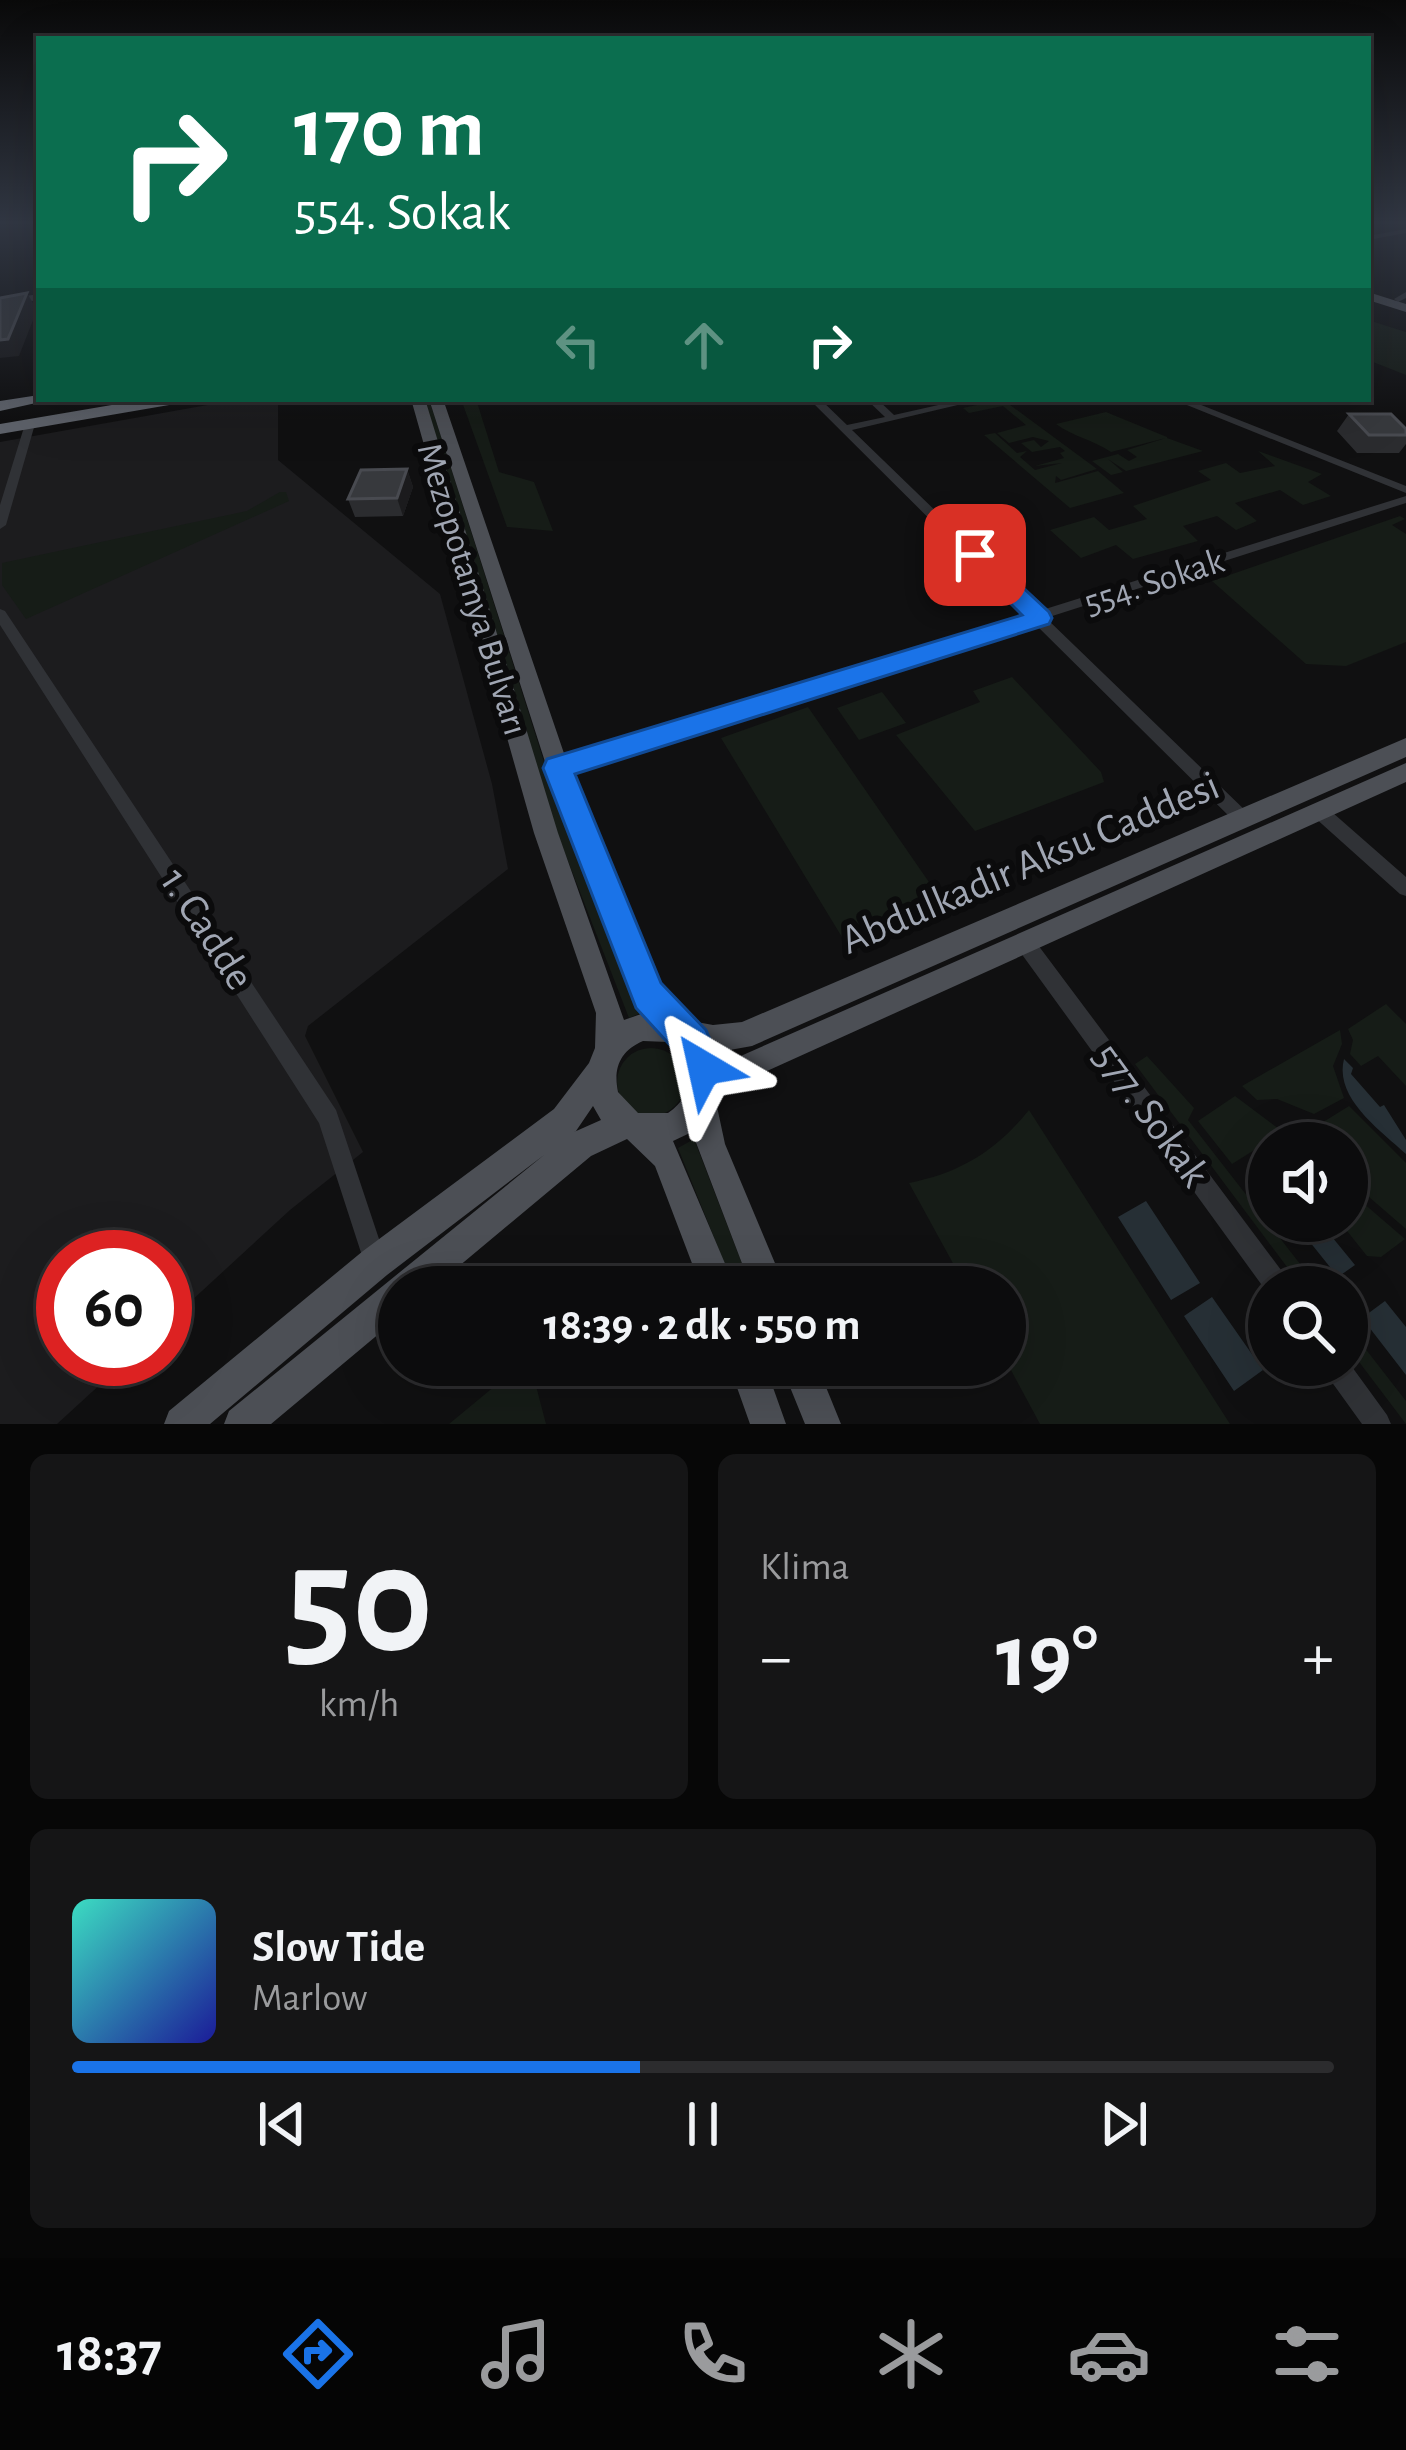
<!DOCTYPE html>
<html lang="tr">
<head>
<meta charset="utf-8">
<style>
	body { margin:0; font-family:"Alegreya Sans",sans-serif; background:#151516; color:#f1f3f6; height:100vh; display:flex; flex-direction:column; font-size:45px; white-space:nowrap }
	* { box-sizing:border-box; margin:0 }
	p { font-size:39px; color:#9a9b9d }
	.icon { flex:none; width:66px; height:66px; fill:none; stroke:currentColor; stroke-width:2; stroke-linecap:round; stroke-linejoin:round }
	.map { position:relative; height:1424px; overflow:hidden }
	.side { display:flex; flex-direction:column; gap:30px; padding:30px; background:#070707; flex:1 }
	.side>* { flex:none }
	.banner { position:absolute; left:36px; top:36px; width:1335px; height:366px; border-radius:0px; box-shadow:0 12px 48px #0002,0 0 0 3px #2c2c2e; background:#0b6e4f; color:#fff; overflow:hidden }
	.tools { position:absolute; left:1248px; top:1122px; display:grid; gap:24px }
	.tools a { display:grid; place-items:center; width:120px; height:120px; border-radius:50%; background:#0c0c0d; box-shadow:0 12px 48px #0002,0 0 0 3px #2c2c2e; font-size:60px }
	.speed { position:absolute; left:36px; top:1230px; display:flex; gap:24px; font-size:60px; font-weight:700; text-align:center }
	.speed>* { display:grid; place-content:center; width:156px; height:156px; border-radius:50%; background:#0c0c0d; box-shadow:0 12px 48px #0002,0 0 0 3px #2c2c2e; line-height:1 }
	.speed .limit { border:18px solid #d22; background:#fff; color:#111 }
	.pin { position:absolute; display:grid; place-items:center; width:102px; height:102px; color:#fff; margin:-51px; border-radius:24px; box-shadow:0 6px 18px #0006 }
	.me { position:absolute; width:132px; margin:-66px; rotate:324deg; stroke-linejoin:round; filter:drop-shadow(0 0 9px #0008) }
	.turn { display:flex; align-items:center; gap:42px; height:252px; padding:0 60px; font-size:54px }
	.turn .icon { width:156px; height:156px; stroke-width:2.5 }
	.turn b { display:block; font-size:84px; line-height:102px }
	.lanes { display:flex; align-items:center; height:114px; padding:0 60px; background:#0003; justify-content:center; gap:60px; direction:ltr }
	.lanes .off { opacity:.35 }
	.big { font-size:90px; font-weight:700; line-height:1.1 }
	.side .card { flex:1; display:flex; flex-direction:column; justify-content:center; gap:18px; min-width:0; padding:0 42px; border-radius:18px; background:#151516 }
	.side .dial { align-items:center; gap:0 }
	.dial b { font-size:156px; line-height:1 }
	.song { display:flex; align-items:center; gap:36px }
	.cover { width:144px; height:144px; border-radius:18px; background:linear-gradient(135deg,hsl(170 70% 55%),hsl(240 70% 35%)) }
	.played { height:12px; border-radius:6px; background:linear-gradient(90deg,#1a73e8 45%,#2c2c2e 45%) }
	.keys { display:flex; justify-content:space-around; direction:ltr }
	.heat { display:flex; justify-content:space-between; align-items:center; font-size:66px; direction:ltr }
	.side .tiles { flex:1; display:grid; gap:30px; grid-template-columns:1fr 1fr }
	.card:last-child { grid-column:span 2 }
	.trip { position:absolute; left:378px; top:1266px; width:648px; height:120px; border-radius:60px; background:#0c0c0d; box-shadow:0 12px 48px #0002,0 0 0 3px #2c2c2e; font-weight:700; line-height:120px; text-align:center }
	.menu { display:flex; height:192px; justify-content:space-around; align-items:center; background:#050505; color:#9a9b9d }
	.menu .icon { width:84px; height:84px }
	.menu .current { color:#1a73e8 }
	.menu b { font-size:54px; color:#f1f3f6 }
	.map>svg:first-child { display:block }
</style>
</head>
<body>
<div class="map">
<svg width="1406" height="1424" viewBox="0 0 1406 1424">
	<rect width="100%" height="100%" fill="#101011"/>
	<path fill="#1c1c1e" d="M241,399H278V460L440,594L492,784L508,869L308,1026L305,1036L363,1152L290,1210L165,1325V1257H63V1359H128L57,1424H0V442Z"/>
	<path fill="#161c17" d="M1368,320L1406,332V375L1368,360Z
		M422,399H429L545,765L643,1012L629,1018L552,820Z
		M461,399H476L499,472L534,482L553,531L507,527Z
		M991,402H1006L1097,469L1061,480L1056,476L1055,483L1098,471L1124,493L1070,508L984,435L995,433L1017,453L1027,451L1020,457L1035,470L1062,463L1035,466L1064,458L1060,453L1065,451L1060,447L1032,452L1021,443L1034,440L1041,447L1049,441L1033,437L1009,443L997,433L1026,425L1003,406L969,413L963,408Z
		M1106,412L1167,437V438L1203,451L1126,471L1108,459L1123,472L1111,475L1092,461L1118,454L1129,461L1137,457L1127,450L1166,438L1111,452C1091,439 1074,437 1056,424Z
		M1258,451L1322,474L1308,482L1331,496L1303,505L1280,490L1235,503L1257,521L1236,530L1217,516L1183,526L1198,541L1133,559L1116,545L1081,558L1050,530L1094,517L1109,530L1147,519L1133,506L1211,480L1198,471L1226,463L1240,473L1275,466Z
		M280,492H286L289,501L26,619L2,585V563L247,511Z
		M1400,516L1405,519L1392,525L1406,534V642L1346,666L1306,664L1212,581Z
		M1012,677L1101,772L1104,782L975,831L896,735L980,702L973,691Z
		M882,692L906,723L859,740L837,708Z
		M808,707L951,914L851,952L721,738Z
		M1386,1004L1406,1024V1086L1378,1056L1361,1066L1350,1054L1353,1040L1348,1029Z
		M1340,1030L1342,1044L1333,1066L1344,1098L1314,1114L1277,1099L1257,1100L1242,1086Z
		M617 1082a34 34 0 1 1 68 0a34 34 0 1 1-68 0Z
		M1147,1056L1194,1108L1188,1120L1318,1287H1302L1135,1064Z
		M1235,1096L1283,1132L1232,1164L1198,1121Z
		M1349,1106L1406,1163V1229L1347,1178V1143H1307L1299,1137Z
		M1029,1110L1230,1424H1040L1005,1359V1287H966L909,1183C960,1173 996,1151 1029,1110Z
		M694,1139L751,1287H734L678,1148Z
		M1347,1189L1405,1239L1381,1257L1367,1256L1339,1221H1347Z
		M1347,1325L1406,1401V1424L1347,1346Z
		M518,1367L535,1382L546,1424H449Z"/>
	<path fill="#262f35" d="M1344,1059L1353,1068L1351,1074L1380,1107L1384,1105L1406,1140V1154C1380,1130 1334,1098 1344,1059Z
		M1146,1201L1200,1283L1171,1300L1118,1217Z
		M1293,1221H1319L1355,1265L1338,1277Z
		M1212,1297L1263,1370L1234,1391L1184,1316Z
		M1385,1301L1406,1327V1375L1362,1318Z"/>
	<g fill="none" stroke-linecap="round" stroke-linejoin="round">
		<path fill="#303236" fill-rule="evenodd" d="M1406,229V233L1368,240V236Z
			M1406,292V298L1398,302L1394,299Z
			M39,294V300L0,306V300Z
			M809,399H820L847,425L885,417L866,399H877L894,415L965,399H983L852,430L1039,611L1406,496V503L1046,618L1250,815L1252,820L1250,825L1244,827L1238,825L1033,622L558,774L552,773L550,768L552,763L558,762L1026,615Z
			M1172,399H1186L1406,486V493Z
			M30,421L35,424L6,525L0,529V505L25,424Z
			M0,609L5,611L336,1110L387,1263L383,1271L375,1275L367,1271L319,1123L0,625Z
			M1319,804L1325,806L1406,877V896L1400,894L1313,816L1311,811L1313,806Z
			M1025,934L1032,937L1287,1278L1290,1287H1269V1295L1018,949L1016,943L1018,937Z
			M1347,1360L1387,1415L1391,1424H1362L1326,1374L1322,1365H1347Z"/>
		<path fill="#4c4f55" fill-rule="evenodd" d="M1368,292L1406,304V312L1368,300Z
			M411,399H425L558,833L624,1020L644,1013L634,996L547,768L429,399H443L569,768L658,987L686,1020L713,1025L742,1022L1406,738V757L752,1046L713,1053L718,1066L1406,763V782L747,1080L716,1102L725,1144L785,1287H751L692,1132L673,1141L735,1287H701L655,1166L627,1139L591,1156L434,1287H399V1317L271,1424H224L229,1411L544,1155L387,1275L210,1424H164L169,1411L363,1251L554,1109L589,1063L595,1048L596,1013L534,833ZM643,1041L668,1042C697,1062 697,1093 668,1113H638L618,1092C613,1068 620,1051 643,1041ZM593,1106L601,1120L574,1132L576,1131Z
			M729,1365H765L786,1424H750Z
			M781,1365H817L841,1424H805Z"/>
		<path fill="#5c6068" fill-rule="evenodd" d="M39,395V399H54L0,411V401Z
			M147,399H183L175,404L0,434V424Z"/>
	</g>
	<path fill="#2b2c2f" d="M1349,414L1406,429V444L1399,453H1357L1337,431Z
		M407,469L413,487L403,516L355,517L348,499Z"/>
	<path fill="#1b1b1d" d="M27,293L37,310L19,356L0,358V340Z
		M407,469L413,487L403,516L397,498Z"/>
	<path fill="#37393d" stroke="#484a50" stroke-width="3" d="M27,293L8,339L0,340V298Z
		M1349,414H1391L1406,429V435H1369Z
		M407,469L397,498L348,499L361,470Z"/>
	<linearGradient id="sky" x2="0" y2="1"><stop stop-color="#090909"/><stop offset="0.53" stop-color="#313743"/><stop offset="1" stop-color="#313743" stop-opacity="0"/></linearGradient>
	<rect width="1406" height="420" fill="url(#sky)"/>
	<path fill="#1a73e8" stroke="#114b97" stroke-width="3" d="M975,548L983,550L1049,612L1052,618L1049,624L575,774L661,983L706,1030L722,1068L717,1081L704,1087L690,1081L680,1056L636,1008L543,768L547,759L1022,615L967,560L964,555Z"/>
	<g text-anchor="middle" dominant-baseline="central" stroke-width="12" stroke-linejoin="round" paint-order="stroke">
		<g font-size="36" fill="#a0a6b3" stroke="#0b0b0c">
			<text transform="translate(1154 582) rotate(-18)">554. Sokak</text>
			<text transform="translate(472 589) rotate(73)">Mezopotamya Bulvarı</text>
		</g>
		<g font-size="42" fill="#a0a6b3" stroke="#0b0b0c">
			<text transform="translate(1030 863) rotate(-23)">Abdulkadir Aksu Caddesi</text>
			<text transform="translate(207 929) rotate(57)">1. Cadde</text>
			<text transform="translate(1151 1115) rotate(54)">577. Sokak</text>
		</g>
	</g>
</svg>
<div class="tools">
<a><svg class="icon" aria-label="sound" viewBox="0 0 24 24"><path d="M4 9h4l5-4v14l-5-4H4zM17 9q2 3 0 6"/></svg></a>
<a><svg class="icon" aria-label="search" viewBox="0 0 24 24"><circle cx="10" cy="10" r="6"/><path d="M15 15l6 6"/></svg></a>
</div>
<div class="speed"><div class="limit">60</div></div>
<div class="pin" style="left:975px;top:555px;background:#d93025"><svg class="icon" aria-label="arrive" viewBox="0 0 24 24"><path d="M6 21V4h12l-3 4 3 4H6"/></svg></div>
<svg class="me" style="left:704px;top:1068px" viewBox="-20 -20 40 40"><path d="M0-17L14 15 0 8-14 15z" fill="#1a73e8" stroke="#fff" stroke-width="4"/></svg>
<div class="trip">18:39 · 2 dk · 550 m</div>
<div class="banner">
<div class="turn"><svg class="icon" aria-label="right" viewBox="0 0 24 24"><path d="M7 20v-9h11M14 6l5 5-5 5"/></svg><div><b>170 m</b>554. Sokak</div></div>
<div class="lanes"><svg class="icon off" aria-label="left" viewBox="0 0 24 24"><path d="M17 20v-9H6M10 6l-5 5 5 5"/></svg><svg class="icon off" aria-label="ahead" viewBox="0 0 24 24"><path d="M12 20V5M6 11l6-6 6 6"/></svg><svg class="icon" aria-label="right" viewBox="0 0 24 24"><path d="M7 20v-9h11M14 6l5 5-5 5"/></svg></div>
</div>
</div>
<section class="side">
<div class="tiles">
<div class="card dial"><b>50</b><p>km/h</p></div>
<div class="card"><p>Klima</p>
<div class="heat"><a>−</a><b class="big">19°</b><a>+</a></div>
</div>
<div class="card">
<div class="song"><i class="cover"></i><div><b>Slow Tide</b><p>Marlow</p></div></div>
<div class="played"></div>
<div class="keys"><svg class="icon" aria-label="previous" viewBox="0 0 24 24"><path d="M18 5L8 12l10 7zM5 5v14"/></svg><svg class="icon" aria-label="pause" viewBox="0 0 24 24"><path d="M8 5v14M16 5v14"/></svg><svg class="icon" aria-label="next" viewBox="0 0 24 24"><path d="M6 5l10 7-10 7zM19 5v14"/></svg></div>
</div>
</div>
</section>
<nav class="menu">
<b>18:37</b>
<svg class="icon current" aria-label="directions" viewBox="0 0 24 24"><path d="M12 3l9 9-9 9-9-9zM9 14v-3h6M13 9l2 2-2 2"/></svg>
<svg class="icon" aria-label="music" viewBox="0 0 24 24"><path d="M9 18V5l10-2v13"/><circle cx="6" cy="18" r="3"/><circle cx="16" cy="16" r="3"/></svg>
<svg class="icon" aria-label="phone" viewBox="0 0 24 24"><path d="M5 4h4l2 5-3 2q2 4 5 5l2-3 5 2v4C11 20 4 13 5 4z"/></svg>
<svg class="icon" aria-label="climate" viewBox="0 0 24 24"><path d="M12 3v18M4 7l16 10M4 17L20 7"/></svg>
<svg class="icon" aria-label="car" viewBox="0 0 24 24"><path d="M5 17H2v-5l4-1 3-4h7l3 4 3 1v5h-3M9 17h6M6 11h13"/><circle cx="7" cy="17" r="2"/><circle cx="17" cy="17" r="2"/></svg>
<svg class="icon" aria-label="filters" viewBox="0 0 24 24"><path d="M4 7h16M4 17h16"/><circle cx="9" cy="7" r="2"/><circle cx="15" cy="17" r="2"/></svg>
</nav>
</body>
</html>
